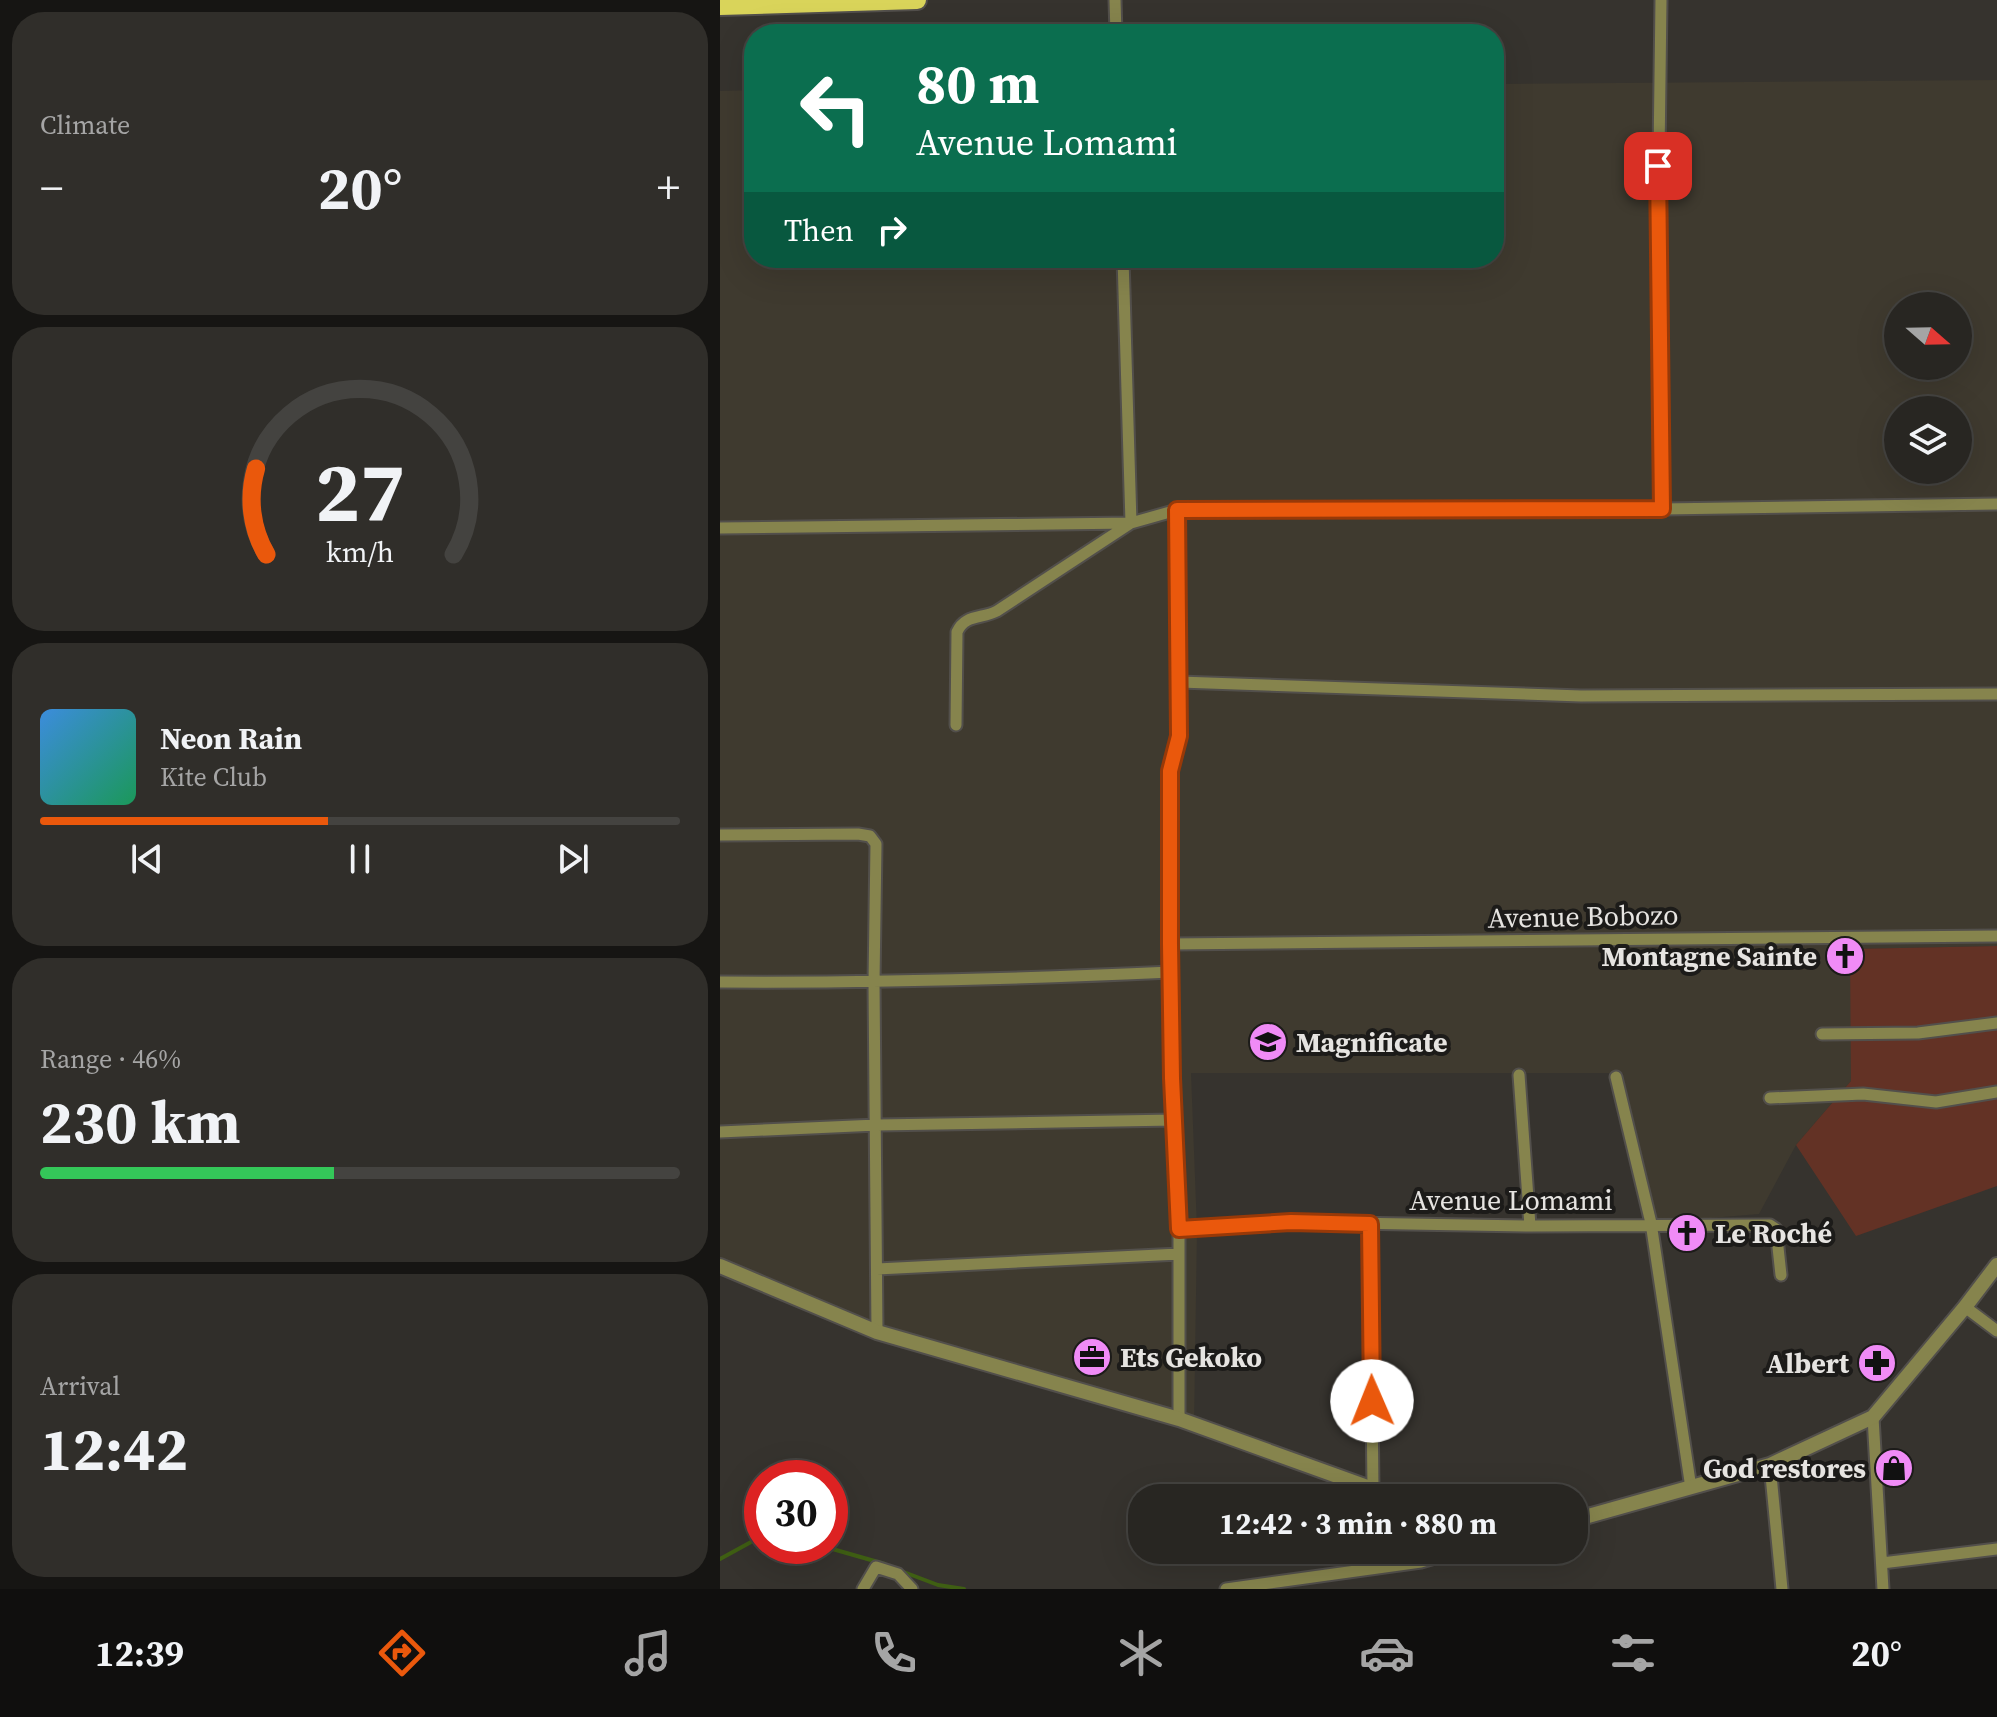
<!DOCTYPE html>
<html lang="en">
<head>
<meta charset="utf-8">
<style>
	body { margin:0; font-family:"Source Serif 4",serif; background:#302e2a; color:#f1f3f6; height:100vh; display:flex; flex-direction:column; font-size:30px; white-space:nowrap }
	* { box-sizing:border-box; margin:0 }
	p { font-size:26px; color:#a5a5a5 }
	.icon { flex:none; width:44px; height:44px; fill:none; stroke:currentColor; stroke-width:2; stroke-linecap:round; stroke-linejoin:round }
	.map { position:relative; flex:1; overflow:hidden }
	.side { display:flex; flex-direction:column; gap:12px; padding:12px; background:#161513; width:720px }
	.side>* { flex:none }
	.hud { position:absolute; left:24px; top:24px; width:760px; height:244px; border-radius:32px; box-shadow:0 8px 32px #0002,0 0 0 2px #444340; background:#0b6e4f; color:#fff; overflow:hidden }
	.needle { width:52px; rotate:110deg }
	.buttons { position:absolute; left:1164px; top:292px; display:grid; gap:16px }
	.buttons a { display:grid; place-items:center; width:88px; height:88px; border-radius:50%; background:#282622; box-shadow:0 8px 32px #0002,0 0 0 2px #444340; font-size:40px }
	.speed { position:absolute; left:24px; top:1460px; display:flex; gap:16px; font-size:40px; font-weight:700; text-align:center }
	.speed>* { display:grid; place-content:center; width:104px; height:104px; border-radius:50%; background:#282622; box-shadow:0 8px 32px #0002,0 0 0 2px #444340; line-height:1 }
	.speed .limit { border:12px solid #d22; background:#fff; color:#111 }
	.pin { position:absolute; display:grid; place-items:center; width:68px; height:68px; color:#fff; margin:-34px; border-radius:16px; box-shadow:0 4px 12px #0006 }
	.me { position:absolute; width:88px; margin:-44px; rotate:359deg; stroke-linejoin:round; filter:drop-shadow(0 0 6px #0008) }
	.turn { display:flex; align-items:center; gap:28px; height:168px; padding:0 40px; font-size:36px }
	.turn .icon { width:104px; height:104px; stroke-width:2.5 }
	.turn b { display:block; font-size:56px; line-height:68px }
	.then { display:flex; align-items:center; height:76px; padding:0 40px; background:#0003; gap:16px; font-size:30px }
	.big { font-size:60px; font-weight:700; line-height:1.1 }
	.side .card { flex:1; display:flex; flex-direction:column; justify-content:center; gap:12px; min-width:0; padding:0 28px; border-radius:32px; background:#302e2a }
	.side .dial { align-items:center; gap:0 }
	.dial svg { height:208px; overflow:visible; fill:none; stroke:#444340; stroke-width:7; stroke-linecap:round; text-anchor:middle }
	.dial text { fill:#f1f3f6; stroke:none }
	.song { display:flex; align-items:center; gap:24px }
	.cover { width:96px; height:96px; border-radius:12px; background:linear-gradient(135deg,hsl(210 70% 55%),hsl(150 70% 35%)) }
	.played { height:8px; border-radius:4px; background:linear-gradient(90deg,#ea580c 45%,#444340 45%) }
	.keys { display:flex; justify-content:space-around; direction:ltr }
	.heat { display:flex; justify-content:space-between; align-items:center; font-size:44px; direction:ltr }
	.charge { height:12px; border-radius:6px; background:linear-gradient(90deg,#34c759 46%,#444340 0) }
	.trip { position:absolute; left:408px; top:1484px; width:460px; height:80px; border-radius:32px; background:#282622; box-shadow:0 8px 32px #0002,0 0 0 2px #444340; font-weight:700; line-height:80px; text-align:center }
	.tabs { display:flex; height:128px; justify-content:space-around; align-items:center; background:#100f0e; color:#a5a5a5 }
	.tabs .icon { width:56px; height:56px }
	.tabs .current { color:#ea580c }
	.tabs b { font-size:36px; color:#f1f3f6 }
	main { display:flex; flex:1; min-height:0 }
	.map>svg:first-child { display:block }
</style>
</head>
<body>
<main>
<section class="side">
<div class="card"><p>Climate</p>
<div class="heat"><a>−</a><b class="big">20°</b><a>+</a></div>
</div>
<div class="card dial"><svg viewBox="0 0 100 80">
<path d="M14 69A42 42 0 1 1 86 69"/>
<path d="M14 69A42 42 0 0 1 10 36" stroke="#ea580c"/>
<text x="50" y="56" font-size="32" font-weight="700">27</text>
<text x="50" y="72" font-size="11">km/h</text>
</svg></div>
<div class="card">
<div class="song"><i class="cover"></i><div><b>Neon Rain</b><p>Kite Club</p></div></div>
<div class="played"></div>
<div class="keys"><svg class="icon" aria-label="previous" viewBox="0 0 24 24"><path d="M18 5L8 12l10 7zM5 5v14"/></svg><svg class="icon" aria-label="pause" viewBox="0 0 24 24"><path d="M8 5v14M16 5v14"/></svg><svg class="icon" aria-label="next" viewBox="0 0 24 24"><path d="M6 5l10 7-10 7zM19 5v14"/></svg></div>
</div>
<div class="card"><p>Range · 46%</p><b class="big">230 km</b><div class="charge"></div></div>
<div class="card"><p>Arrival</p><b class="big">12:42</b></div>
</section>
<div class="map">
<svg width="1277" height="1589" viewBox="0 0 1277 1589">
	<rect width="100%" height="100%" fill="#36332e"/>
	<path fill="#3f3a2f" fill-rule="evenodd" d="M1277,80V946L1131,949V1081L1076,1145L1039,1214L931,1223L903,1073H471L477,1229L474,1428L0,1270V91L34,90V258H774V84ZM1178,306H1238V366H1178ZM1178,410H1238V470H1178Z"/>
	<path fill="#633225" d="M1277,946V1186L1136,1236L1076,1145L1131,1081L1130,949Z"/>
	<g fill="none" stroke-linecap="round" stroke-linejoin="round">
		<path stroke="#3f5f13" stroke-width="4" d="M102,1546L165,1564
			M0,1559L42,1536
			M181,1571L218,1585L244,1589"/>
		<g stroke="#524f4b" stroke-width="15">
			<path id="minor" d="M395,0L396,34
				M941,0L938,234L942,509
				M457,510L459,736L450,771V844L452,1078L459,1229V1419
				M0,528L411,523L457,510L942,509L1277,504
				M460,682L861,696L1277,694
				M236,725L237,632C245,614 262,619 277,611L411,523L403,258
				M0,835L138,834L150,836L156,844L154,982L157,1332
				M450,944L1277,936
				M0,982C151,983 301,979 451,972
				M1102,1034L1198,1033L1277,1023
				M799,1075L810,1226
				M896,1077L931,1223L971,1488
				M1050,1098L1143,1094L1216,1102L1277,1092
				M0,1132L157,1125L454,1120
				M650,1224L653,1488
				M459,1229L571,1222L810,1226L1050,1225L1056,1229L1061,1275
				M157,1269L459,1254
				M1245,1307L1277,1331
				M1153,1417L1163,1589
				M1050,1465L1062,1589
				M1162,1563L1277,1549
				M143,1589L156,1567L178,1574L192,1589
				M506,1589L701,1562L742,1550"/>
		</g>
		<g stroke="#524f4b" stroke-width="18">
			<path id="tertiary" d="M0,1266L157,1332L459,1419L678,1498
				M854,1520L1050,1465L1153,1417L1245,1307L1277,1265"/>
		</g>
		<g stroke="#524f4b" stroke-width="22">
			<path id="primary" d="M0,6L197,0"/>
		</g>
		<use href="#minor" stroke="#86844d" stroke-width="11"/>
		<use href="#tertiary" stroke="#86844d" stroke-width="14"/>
		<use href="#primary" stroke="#d9d45a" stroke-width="18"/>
	</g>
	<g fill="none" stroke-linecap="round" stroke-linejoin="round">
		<g stroke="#983908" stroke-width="20">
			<path id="route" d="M652,1401L650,1224L571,1222L459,1229L452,1078L450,944V771L459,736L457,510L942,509L938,166"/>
		</g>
		<use href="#route" stroke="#ea580c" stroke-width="14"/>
	</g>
	<defs>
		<g id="church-disc" transform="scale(2)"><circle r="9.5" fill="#f08bf6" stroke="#1c1b19"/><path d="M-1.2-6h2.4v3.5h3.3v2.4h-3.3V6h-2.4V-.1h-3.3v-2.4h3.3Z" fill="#111"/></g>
		<g id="school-disc" transform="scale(2)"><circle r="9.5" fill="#f08bf6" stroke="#1c1b19"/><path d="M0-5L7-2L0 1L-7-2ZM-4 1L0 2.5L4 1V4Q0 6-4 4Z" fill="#111"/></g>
		<g id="office-disc" transform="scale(2)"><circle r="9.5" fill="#f08bf6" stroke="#1c1b19"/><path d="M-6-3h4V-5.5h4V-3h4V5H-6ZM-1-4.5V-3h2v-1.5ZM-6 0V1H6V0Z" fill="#111"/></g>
		<g id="pharmacy-disc" transform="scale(2)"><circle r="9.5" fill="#f08bf6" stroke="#1c1b19"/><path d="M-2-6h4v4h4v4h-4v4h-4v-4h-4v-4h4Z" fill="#111"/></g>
		<g id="shop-disc" transform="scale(2)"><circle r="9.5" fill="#f08bf6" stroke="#1c1b19"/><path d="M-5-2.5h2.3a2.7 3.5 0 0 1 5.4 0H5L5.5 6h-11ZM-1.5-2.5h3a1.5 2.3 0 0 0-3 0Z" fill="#111"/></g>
	</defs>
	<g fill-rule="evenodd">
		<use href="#church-disc" x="1125" y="956"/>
		<use href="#school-disc" x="548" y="1042"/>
		<use href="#church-disc" x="967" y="1233"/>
		<use href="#office-disc" x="372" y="1357"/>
		<use href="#pharmacy-disc" x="1157" y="1363"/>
		<use href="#shop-disc" x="1174" y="1468"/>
	</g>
	<g text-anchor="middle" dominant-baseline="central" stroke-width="8" stroke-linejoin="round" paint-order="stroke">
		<g font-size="28" fill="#e6e4e1" stroke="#1c1b19">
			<text transform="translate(863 916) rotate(-1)">Avenue Bobozo</text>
			<text x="791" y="1200">Avenue Lomami</text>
		</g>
		<g font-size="28" font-weight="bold" fill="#e6e4e1" stroke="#1c1b19" text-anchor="end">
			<text x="1097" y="956">Montagne Sainte</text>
			<text x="576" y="1042" text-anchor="start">Magnificate</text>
			<text x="995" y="1233" text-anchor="start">Le Roché</text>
			<text x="400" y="1357" text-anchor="start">Ets Gekoko</text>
			<text x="1129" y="1363">Albert</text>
			<text x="1146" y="1468">God restores</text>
		</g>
	</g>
</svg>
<div class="buttons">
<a><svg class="needle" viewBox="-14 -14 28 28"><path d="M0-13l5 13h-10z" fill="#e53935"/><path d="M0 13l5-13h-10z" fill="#a5a5a5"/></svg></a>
<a><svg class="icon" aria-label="layers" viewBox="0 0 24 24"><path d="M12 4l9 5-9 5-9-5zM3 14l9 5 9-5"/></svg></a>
</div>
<div class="speed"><div class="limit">30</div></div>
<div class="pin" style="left:938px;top:166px;background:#d93025"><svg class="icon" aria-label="arrive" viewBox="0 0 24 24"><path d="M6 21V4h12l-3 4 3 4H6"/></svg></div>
<svg class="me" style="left:652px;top:1401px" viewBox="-20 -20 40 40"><circle r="19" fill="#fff"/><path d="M0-13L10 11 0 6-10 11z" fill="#ea580c"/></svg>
<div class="trip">12:42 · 3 min · 880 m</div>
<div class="hud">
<div class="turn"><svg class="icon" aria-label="left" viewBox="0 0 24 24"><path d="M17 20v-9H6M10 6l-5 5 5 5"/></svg><div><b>80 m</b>Avenue Lomami</div></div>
<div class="then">Then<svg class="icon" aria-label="right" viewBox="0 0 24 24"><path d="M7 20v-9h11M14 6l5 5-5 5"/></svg></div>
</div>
</div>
</main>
<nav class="tabs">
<b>12:39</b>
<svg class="icon current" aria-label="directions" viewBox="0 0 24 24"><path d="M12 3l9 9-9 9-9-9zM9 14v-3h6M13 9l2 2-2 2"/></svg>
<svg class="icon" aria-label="music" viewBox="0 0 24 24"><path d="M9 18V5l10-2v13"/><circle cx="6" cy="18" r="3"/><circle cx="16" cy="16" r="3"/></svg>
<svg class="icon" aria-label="phone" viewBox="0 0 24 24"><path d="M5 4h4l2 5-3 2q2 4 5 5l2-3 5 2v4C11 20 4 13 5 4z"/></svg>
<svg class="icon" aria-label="climate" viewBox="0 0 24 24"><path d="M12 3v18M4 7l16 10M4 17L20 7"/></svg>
<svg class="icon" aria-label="car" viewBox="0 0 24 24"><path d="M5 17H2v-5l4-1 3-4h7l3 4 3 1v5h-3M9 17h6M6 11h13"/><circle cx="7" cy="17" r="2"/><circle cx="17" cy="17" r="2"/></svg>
<svg class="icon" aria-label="filters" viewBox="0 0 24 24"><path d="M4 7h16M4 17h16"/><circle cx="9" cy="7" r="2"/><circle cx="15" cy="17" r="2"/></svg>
<b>20°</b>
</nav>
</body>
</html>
